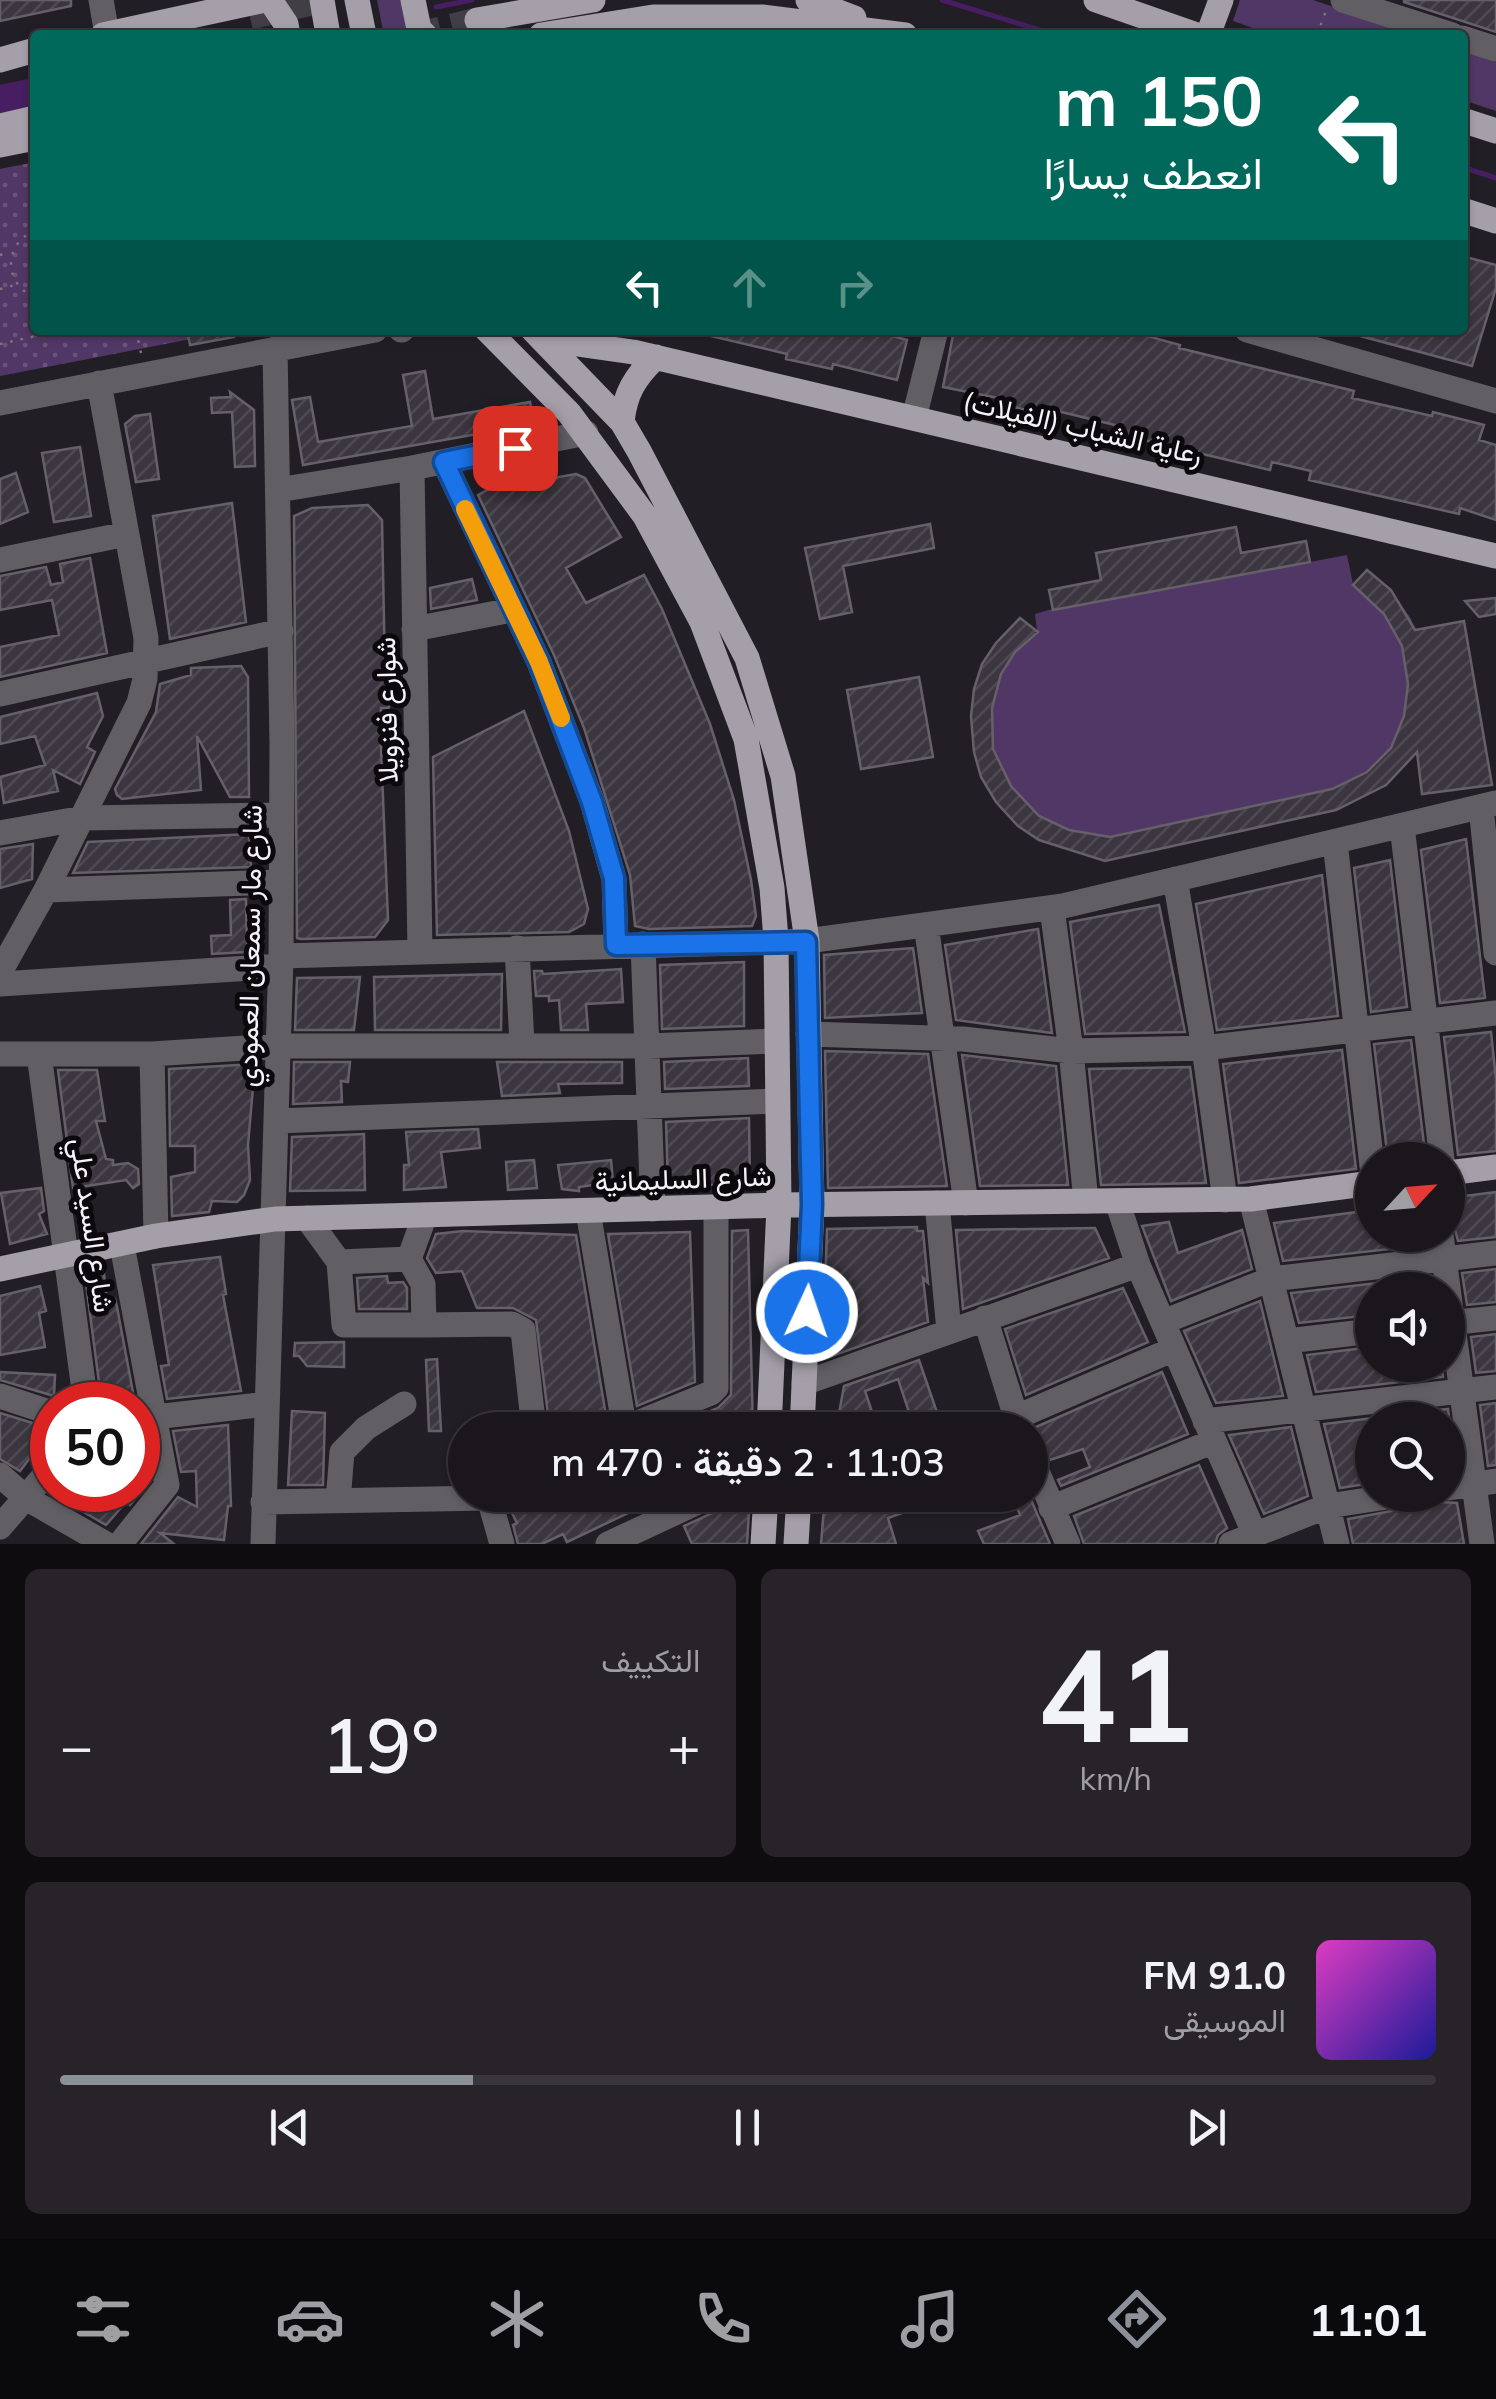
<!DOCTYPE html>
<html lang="ar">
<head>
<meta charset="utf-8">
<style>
	body { margin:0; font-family:Mulish,Vazirmatn,sans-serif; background:#272329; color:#f1f3f6; direction:rtl; height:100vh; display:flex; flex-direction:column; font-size:38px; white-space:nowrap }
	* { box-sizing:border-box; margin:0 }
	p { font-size:32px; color:#9f9fa3 }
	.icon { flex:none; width:55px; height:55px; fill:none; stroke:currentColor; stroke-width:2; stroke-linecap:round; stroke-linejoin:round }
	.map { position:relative; height:1544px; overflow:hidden; direction:ltr }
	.panel { display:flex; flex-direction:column; gap:25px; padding:25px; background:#0e0c0f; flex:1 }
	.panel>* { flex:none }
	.guide { position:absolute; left:30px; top:30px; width:1438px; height:305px; border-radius:10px; box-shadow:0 2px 8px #0004,0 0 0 2px #38353b; direction:rtl; background:#00695c; color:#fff; overflow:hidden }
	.needle { width:65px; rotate:64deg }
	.buttons { position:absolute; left:1355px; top:1142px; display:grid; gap:20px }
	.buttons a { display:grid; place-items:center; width:110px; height:110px; border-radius:50%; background:#1a161c; box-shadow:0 2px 8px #0004,0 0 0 2px #38353b; font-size:50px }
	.speed { position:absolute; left:30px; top:1382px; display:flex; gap:20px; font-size:50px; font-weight:700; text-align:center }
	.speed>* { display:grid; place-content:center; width:130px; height:130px; border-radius:50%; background:#1a161c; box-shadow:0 2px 8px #0004,0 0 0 2px #38353b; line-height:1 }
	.speed .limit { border:15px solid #d22; background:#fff; color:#111 }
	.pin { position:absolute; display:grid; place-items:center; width:85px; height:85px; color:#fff; margin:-42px; border-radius:20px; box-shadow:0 5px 15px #0006 }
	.me { position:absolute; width:110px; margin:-55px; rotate:3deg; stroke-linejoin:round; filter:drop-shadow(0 0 8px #0008) }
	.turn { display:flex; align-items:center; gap:35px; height:210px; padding:0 40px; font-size:45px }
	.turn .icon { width:130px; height:130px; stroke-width:2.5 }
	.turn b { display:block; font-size:70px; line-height:85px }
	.lanes { display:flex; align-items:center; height:95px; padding:0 40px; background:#0003; justify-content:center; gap:50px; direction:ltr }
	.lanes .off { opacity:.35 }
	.big { font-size:75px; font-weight:600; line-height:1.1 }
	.panel .widget { flex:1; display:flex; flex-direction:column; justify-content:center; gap:15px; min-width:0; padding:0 35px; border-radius:15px; background:#272329 }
	.panel .dial { align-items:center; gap:0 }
	.dial b { font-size:130px; line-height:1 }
	.song { display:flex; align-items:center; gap:30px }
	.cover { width:120px; height:120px; border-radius:15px; background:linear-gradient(135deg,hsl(310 70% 55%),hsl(240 70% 35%)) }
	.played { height:10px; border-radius:5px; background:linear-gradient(90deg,#8c9099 30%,#38353b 30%) }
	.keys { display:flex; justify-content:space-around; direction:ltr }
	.heat { display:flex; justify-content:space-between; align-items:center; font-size:55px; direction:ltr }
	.panel .tiles { flex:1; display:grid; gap:25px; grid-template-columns:1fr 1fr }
	.widget:last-child { grid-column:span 2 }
	.trip { position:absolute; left:448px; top:1412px; width:600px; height:100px; border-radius:50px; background:#1a161c; box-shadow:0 2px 8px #0004,0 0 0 2px #38353b; font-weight:600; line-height:100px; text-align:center; direction:rtl }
	.dock { display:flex; height:160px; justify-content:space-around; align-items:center; background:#0a090b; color:#9f9fa3 }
	.dock .icon { width:70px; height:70px }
	.dock .active { color:#8c9099 }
	.dock b { font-size:45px; color:#f1f3f6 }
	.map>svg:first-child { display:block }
</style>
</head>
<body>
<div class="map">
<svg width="1496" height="1544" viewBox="0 0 1496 1544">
	<defs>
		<pattern id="park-dots" width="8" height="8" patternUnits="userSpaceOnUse" patternTransform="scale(2.5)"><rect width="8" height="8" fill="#513765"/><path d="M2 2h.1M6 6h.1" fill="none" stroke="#6b547c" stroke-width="1.8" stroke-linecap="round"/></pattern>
		<pattern id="building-hatch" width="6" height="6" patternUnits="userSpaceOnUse" patternTransform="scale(2.5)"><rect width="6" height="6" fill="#3b363f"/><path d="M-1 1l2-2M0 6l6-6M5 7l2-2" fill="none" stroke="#4e4a52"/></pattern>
	</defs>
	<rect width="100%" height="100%" fill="#221e26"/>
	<path fill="#513765" d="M377,0H401L409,35H384Z
		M1240,0H1313L1417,35H1273L1233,21Z
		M1463,50L1496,62V111L1463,100Z
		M1236,527L1242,553L1306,541L1310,562L1347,555L1353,584L1367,570L1391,590L1411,619L1422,648L1419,738L1408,762L1386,785L1336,810L1105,861L1039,840L1018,826L996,802L981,777L974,752L971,716L974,689L982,664L1037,631L1035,614L1052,609L1049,590L1101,580L1096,553Z"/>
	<path fill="url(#park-dots)" d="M35,162V330H188L191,339L0,376V169Z"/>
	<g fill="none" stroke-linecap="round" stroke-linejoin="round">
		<path stroke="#461e61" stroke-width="5" d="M942,0L1056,35
			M436,7L472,0
			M1462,167L1496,178"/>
		<path stroke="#461e61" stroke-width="30" d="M0,100L35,93"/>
	</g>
	<path fill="url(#building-hatch)" stroke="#65606a" stroke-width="2.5" d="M0,0H71V6L0,21Z
		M1404,0H1496V32L1404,2Z
		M1462,256L1496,265V288L1472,366L1353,334L1354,330H1462Z
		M187,330H233L234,337L190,345Z
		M708,330H870L907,340L897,380L833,364L832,369L786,359L787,354L707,335Z
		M954,330H1126L1180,345L1179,348L1354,391L1352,398L1432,416L1433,412L1484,425L1479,440L1496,445V520L1460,508L1459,514L1309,480L1311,471L1272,462L1270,470L1114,433L1115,425L1041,407L1039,413L997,403L998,398L943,387Z
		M425,371L433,419L530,402L534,424L303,465L292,400L310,397L318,442L412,426L403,375Z
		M230,392L254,410L255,466L235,467L232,412L212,413L211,398L231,397Z
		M150,414L159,479L136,482L125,424L135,416Z
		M80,447L91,516L54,522L42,453Z
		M16,473L28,512L0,524V479Z
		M576,474L585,478L621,537L566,568L586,603L644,575L662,609L710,724L734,800L751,880L756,916L752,926L649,929L635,926L630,875L584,728L554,655L478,495L489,489Z
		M232,503L246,622L170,639L153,516Z
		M368,505L382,520L385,672H388L389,708H381V748L388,920L375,937L301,939L297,938L294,516L312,508Z
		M930,524L934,548L843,566L852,612L820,619L805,548Z
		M1236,527L1241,553L1306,541L1310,562L1053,610L1049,590L1101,580L1096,553Z
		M90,558L107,653L0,677V647L59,635L52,600L0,610V576L46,567L51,585L63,582L60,564Z
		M1367,570L1391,590L1415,630L1464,621L1492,785L1422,794L1417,752L1386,785L1336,810L1105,861L1039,840L1018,826L996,802L981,777L974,752L971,716L974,689L982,664L996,643L1020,618L1038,632L1015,652L1001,674L992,708L993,749L1011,786L1039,816L1069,830L1110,837L1332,789L1367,772L1391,748L1404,716L1408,684L1402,646L1384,614L1353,585Z
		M472,579L477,600L431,609L430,588Z
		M1496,598V614L1479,617L1465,601Z
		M241,666L248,677L249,797H230L197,736L201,790L122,799L117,795L115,789L156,712L160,684L191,675V668Z
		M919,677L933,757L861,769L847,690Z
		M97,693L103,716L87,747L95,752L80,784L53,770L58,791L4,803L0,777L45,765L35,736L0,744V717Z
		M524,711L569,831L588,909L584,924L569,932L437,935L433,757Z
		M249,834L251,867L73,873L88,842Z
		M1466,839L1485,998L1440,1003L1421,850Z
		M33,844L32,879L0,888V849Z
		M1390,860L1407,1007L1371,1012L1354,868Z
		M1322,875L1338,1016L1217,1030L1196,904Z
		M246,899L247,952L212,954L211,936L231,935L230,900Z
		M1159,905L1185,1032L1085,1034L1070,922Z
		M1038,929L1052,1033L956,1020L945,945Z
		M913,948L922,1013L825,1018L824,955Z
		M744,962V1026L662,1029L660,965Z
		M621,969L623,1002L586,1004L588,1030H561L559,1000L549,1001V996H536L534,971H542L543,974Z
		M502,974L501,1030H375L374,977Z
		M360,977L354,1030H295L297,978Z
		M1491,1032L1496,1079V1151L1458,1155L1444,1037Z
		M1411,1040L1426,1160H1388L1374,1044Z
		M1342,1050L1356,1169L1239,1183L1223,1064Z
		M825,1051L928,1054L947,1186L828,1188Z
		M962,1055L1056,1066L1068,1185L980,1186Z
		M748,1058L749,1086L665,1089L664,1062Z
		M294,1062H350L348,1082L341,1081L342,1102L293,1104Z
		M497,1062H622V1083L558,1084L560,1093L502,1096Z
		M255,1064L248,1145L250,1180L244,1195L237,1202L212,1201L209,1212L172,1216L171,1177L195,1172V1146H170L169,1069Z
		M1190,1067L1206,1183L1101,1185L1089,1069Z
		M58,1070H97L105,1121H96L106,1159L113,1160V1165L128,1163L138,1169L139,1184L133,1188L126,1180L73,1188Z
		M749,1118L750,1183L668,1187L666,1122Z
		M478,1129L480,1148L441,1152L446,1187L404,1190V1165H409L406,1132Z
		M364,1134L365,1190L290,1191L292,1137Z
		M534,1160L537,1188L508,1190L506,1162Z
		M611,1160L613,1182L579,1187V1191L562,1189L558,1165Z
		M41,1188L44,1211L39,1214L47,1234L10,1244L1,1193Z
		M1496,1192V1237L1458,1241L1454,1226L1448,1220V1198Z
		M1372,1210V1235H1425L1426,1245L1283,1261L1274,1223Z
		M1169,1222L1178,1253L1242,1230L1252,1269L1171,1301L1142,1226Z
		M917,1227V1231H923L928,1283L923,1278L928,1322L829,1357L825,1289L827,1229Z
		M1095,1228L1109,1258L963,1309L956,1230Z
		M748,1230L753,1430H663L718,1408L731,1395L732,1231Z
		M463,1231L576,1235L607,1422L611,1430H550L536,1320L513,1308H477L462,1271L436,1273L427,1258L436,1234Z
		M690,1232L695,1382L637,1406L608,1234Z
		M220,1257L226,1294L223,1295L241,1391L167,1399L161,1366L169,1365L153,1265Z
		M1496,1269V1302L1467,1305L1462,1273Z
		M104,1274L107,1301L115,1299L117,1307L135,1403L130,1405H102L85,1276Z
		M387,1276L388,1283L403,1282L407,1288V1309H359L357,1278Z
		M1430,1277L1432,1290H1372V1315L1299,1323L1291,1293Z
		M40,1286L46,1311L39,1313L45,1347L0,1355V1296Z
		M1123,1288L1148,1342L1026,1395L1005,1329Z
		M1260,1301L1283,1396L1216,1403L1184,1331Z
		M1496,1334V1371L1476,1373L1471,1337Z
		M344,1342V1367L307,1366L299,1356H294L295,1343Z
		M1372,1347V1365H1442L1443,1377L1316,1392L1307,1355Z
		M437,1359L441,1431H429L426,1360Z
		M919,1360L943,1430H915L898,1379L865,1391L878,1430H836L844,1386Z
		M0,1372L55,1375L54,1396L0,1380Z
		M1162,1372L1188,1434L1061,1486L1058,1480L1090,1467L1083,1449L1050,1460L1040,1443L1033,1439L1036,1427Z
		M1496,1403V1465L1488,1466L1480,1405Z
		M1448,1409L1456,1470L1448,1472V1420H1372V1483L1340,1488L1324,1424Z
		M292,1411L325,1413L323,1485H288Z
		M0,1413L52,1429L20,1471L0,1459Z
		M228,1425L231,1506H228L224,1540L160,1533L174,1544H141L178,1497L197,1507L196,1471L181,1472L173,1431Z
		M1291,1427L1308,1496L1264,1514L1229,1435Z
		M138,1435H141L149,1480H146L149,1482L130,1505L127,1501L106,1525L51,1493L54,1490H138Z
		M1199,1465L1227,1528L1218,1535L1215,1544H1084L1074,1516Z
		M508,1495H666L567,1542L563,1534L542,1544H518L513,1525L517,1523L508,1505Z
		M733,1495H750L747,1544H692L684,1526L721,1509Z
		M825,1495H946V1497L888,1518L896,1544H821Z
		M1023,1495H1029L1050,1544H984L978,1531L1020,1515L1014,1499Z
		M1441,1502L1457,1503L1464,1544H1353L1348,1519Z"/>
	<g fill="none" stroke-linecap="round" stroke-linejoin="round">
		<path stroke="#423e46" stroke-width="25" stroke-dasharray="25 12" stroke-linecap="butt" d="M250,17L325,0
			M416,35L477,20"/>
		<path stroke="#7b787f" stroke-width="2.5" stroke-dasharray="2.5 8" stroke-linecap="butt" d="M1317,35L1326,11
			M29,163L35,195
			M35,230C3,245 3,283 35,298
			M0,255L10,252
			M0,289L15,285
			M136,330L141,353
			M0,344L63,330"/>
		<path stroke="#625f64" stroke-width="25" d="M101,0L107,34
			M1343,0L1452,35
			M1462,38L1496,49
			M401,330H402
			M1247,330L1496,401
			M0,403L375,330
			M914,418L936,330
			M444,462L539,662L592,801L614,879L616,945
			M412,468L420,951
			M278,490L412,468L586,433
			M0,560L126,534
			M414,629L512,610
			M0,694L281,631
			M1481,807L1496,953
			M1402,826L1442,1160
			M0,833L83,818L280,815
			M1335,842L1372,1166
			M1175,879L1204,1048L1225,1200
			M46,890L281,882
			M1052,908L1071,1051L1086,1201
			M926,925L966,1203
			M643,944L653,1209
			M517,948L522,1044
			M281,956L807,941L1063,906L1496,803
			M0,972L46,890L139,703L145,679L146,638L99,383
			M0,984L281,966
			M808,1034L963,1039L1071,1051L1204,1048L1496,1013
			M0,1054H152L277,1046H647L775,1041
			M39,1054L86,1405
			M152,1054L156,1236
			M277,1121L777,1101
			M1251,1199L1337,1544
			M1117,1201L1138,1265L1255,1535
			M937,1203L949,1331
			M588,1211L623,1419L630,1426L711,1393L716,1388V1207
			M307,1218L339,1262L409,1259L425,1215
			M1441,1235L1482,1544
			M339,1262L344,1325H424L423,1284L409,1259
			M985,1318L1020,1430
			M1163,1322L1271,1279L1496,1253
			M1448,1323L1496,1318
			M424,1325L512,1324L523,1330L534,1430
			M1287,1341L1372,1331
			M804,1383L1138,1265
			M0,1396L52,1413
			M1017,1417L1174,1349
			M138,1419L267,1404
			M1205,1421L1496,1387
			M1030,1455L1068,1544
			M0,1475L26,1498L106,1544
			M1448,1488L1496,1481
			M489,1498L502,1544
			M338,1501L342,1452L366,1428L404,1404
			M263,1502L489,1498L492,1495
			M1051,1508L1214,1441
			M0,1527L52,1467
			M120,1544L167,1485L122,1245
			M263,1544L281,956L282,744L275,349
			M608,1544L713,1495
			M1231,1544L1328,1506L1400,1495"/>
		<path stroke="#a49fa9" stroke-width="25" d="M270,0L286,24L288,35
			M322,0L328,35
			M357,0L364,35
			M413,0L419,29L425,35
			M808,0L854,18
			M1096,0L1197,35
			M477,20L593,0
			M103,35L265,0
			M541,35L653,17H762L905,35
			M1208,35L1221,0
			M0,60L35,50
			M1462,120L1496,131
			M0,126L35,118
			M0,145L35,138
			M1462,210L1496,221
			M487,330L569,413L645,516L702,622L746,739L772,888L776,940L779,1205L769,1430
			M533,330L622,422L639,451L747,658L783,776L807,941L812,1205L802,1430
			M542,339L633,352L1496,556
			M622,422C625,393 635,377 656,357
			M1448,1173L1496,1167
			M0,1269L156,1236L275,1219L779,1205L1251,1199L1372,1183
			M763,1544L766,1495
			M796,1544L799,1495"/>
	</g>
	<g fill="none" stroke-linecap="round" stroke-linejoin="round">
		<g stroke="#114b97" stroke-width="25">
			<path id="route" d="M515,448L444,462L539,662L592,802L614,878L616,945L806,942L812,1205L807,1312"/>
		</g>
		<use href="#route" stroke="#1a73e8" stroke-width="18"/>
		<path stroke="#f59e0b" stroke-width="18" d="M465,509L539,662L561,718"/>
	</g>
	<g text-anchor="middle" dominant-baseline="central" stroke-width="10" stroke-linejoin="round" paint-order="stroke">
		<g font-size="28" fill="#f5f2f8" stroke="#0b090c">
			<text transform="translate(1083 427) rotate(13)">رعاية الشباب (الفيلات)</text>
			<text transform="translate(386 710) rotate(-91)">شوارع فنزويلا</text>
			<text transform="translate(249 946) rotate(-89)">شارع مار سمعان العمودي</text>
			<text transform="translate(683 1178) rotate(-2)">شارع السليمانية</text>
			<text transform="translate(93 1225) rotate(82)">شارع السيد علي</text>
		</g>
	</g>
</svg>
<div class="buttons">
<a><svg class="needle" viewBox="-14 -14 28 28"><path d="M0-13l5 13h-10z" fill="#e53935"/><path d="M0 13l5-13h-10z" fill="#9f9fa3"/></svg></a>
<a><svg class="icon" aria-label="sound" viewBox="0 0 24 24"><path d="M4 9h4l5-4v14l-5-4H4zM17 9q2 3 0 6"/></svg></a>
<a><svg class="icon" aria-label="search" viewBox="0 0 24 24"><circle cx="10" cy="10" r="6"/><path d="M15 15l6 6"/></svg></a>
</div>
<div class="speed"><div class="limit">50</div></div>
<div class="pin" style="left:515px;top:448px;background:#d93025"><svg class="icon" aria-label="arrive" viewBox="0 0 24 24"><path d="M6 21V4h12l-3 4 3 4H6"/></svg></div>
<svg class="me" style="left:807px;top:1312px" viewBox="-20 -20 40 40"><circle r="17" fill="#1a73e8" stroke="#fff" stroke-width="3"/><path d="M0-11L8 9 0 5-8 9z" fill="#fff"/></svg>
<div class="trip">11:03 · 2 دقيقة · 470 m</div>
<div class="guide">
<div class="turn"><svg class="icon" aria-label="left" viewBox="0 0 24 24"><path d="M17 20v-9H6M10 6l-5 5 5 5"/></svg><div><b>150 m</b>انعطف يسارًا</div></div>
<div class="lanes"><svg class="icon" aria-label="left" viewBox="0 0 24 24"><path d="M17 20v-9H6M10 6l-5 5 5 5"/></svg><svg class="icon off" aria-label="ahead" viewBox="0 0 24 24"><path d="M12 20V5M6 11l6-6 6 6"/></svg><svg class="icon off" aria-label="right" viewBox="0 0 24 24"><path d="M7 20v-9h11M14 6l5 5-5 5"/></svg></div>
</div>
</div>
<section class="panel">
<div class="tiles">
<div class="widget dial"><b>41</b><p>km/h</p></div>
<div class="widget"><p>التكييف</p>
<div class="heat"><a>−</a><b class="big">19°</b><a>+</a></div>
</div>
<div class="widget">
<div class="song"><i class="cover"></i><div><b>91.0 FM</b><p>الموسيقى</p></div></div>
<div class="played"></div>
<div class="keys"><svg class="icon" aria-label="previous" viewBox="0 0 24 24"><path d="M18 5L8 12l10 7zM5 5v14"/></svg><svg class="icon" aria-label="pause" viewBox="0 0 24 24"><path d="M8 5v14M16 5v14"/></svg><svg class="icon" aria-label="next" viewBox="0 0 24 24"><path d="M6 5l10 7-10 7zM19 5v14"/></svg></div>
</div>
</div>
</section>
<nav class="dock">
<b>11:01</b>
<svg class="icon active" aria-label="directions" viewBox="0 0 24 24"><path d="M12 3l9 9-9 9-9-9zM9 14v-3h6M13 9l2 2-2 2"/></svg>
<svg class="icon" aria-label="music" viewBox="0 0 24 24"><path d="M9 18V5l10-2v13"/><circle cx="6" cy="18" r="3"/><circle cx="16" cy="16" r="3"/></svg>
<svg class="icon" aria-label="phone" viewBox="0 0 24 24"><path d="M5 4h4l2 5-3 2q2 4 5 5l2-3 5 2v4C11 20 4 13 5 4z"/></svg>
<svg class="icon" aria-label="climate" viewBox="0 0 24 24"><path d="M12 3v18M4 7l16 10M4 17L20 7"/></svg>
<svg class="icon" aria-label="car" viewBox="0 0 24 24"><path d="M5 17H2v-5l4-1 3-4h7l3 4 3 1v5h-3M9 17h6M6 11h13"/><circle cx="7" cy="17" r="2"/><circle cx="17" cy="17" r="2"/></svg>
<svg class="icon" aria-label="filters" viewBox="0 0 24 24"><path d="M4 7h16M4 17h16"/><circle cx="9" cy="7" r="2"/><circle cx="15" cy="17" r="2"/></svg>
</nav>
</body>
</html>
